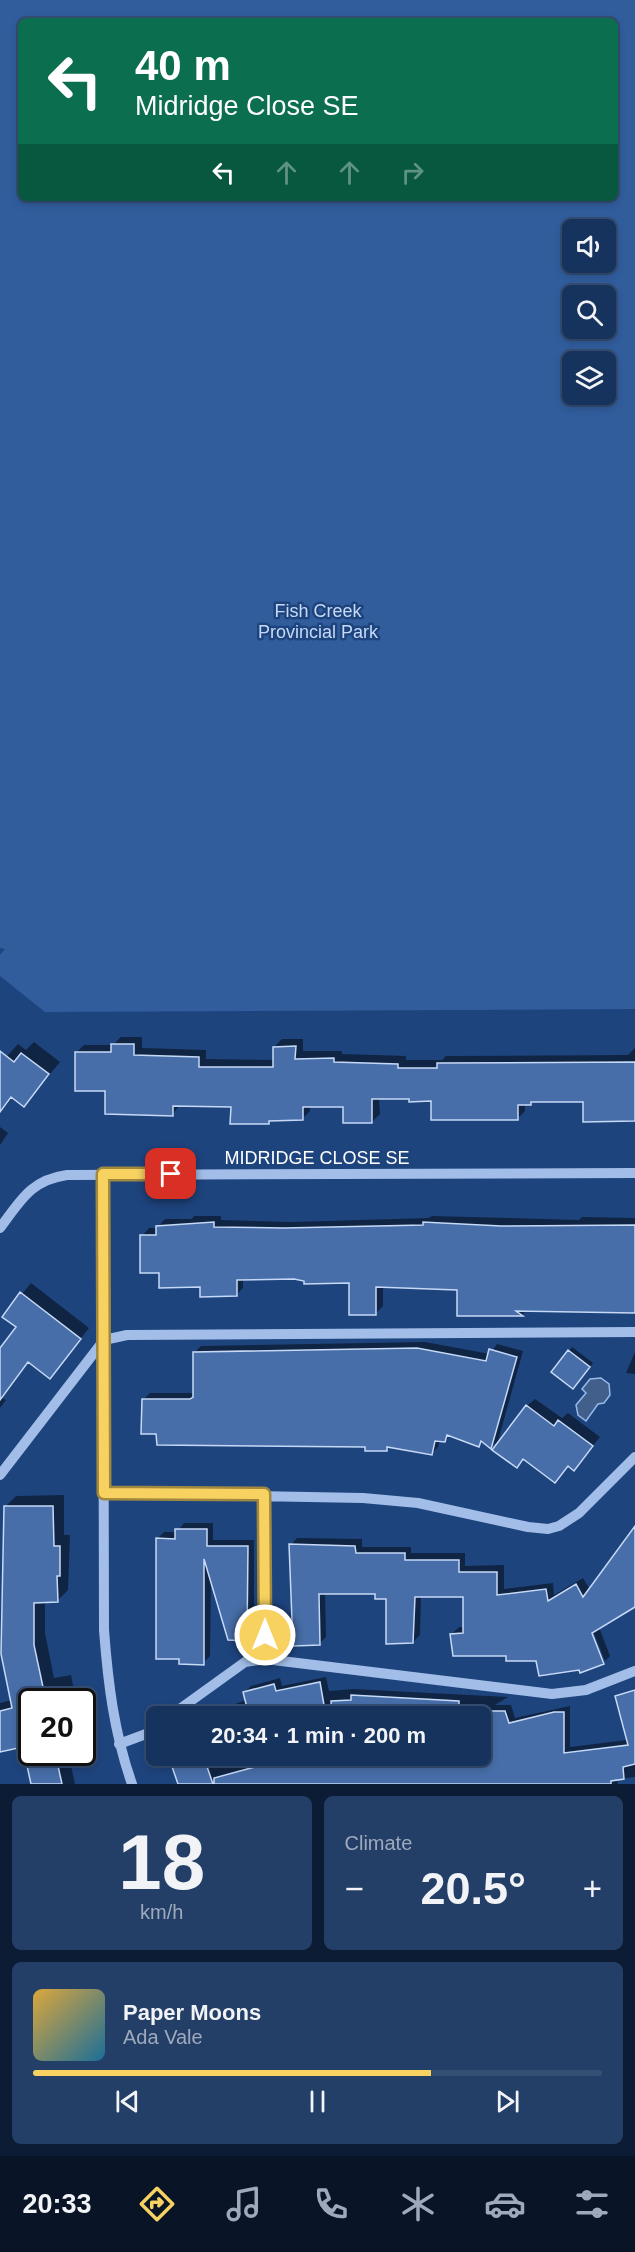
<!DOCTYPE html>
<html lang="en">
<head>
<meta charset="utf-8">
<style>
	body { margin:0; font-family:Arial,sans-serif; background:#233f67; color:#f1f3f6; height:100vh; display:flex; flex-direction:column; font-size:22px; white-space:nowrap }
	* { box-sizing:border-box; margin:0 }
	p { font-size:20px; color:#9eaabc }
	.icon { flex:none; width:33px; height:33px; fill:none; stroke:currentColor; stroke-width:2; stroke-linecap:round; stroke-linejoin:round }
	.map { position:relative; height:1784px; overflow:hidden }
	.sheet { display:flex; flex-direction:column; gap:12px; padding:12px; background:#0c1c34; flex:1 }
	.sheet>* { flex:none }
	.banner { position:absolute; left:18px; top:18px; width:600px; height:183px; border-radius:9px; box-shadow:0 3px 9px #0003,0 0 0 2px #354e73; background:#0b6e4f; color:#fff; overflow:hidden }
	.controls { position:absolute; left:562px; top:219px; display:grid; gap:12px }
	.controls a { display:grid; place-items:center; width:54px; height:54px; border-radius:9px; background:#16335e; box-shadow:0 3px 9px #0003,0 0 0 2px #354e73; font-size:30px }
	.speed { position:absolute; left:18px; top:1688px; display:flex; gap:12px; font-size:30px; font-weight:700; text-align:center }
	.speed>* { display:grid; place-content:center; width:78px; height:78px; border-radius:50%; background:#16335e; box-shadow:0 3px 9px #0003,0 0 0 2px #354e73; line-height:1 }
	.speed .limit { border:3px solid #111; border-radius:9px; background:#fff; color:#111 }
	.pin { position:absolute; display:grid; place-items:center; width:51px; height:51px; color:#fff; margin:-26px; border-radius:12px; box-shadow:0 3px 9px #0006 }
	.me { position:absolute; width:66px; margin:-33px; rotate:0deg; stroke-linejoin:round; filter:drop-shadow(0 0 4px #0008) }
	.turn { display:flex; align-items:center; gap:21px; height:126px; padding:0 18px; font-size:27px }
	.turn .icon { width:78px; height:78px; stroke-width:2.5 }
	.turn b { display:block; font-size:42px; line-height:51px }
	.lanes { display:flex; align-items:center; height:57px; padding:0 18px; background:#0003; justify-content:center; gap:30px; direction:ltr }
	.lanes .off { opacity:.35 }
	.big { font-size:45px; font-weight:800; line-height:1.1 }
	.sheet .widget { flex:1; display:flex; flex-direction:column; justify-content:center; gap:9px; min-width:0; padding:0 21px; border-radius:9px; background:#233f67 }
	.sheet .dial { align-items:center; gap:0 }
	.dial b { font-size:78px; line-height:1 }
	.song { display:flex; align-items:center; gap:18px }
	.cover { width:72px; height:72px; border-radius:9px; background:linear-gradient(135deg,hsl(40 70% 55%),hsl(200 70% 35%)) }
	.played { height:6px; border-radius:3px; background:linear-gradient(90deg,#f7d261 70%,#354e73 70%) }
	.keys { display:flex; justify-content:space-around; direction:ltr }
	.heat { display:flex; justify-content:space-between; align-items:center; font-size:33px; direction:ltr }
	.sheet .tiles { flex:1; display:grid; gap:12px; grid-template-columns:1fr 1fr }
	.widget:last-child { grid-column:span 2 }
	.trip { position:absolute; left:146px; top:1706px; width:345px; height:60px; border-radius:9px; background:#16335e; box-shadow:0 3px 9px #0003,0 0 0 2px #354e73; font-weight:800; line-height:60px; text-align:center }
	.tab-bar { display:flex; height:96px; justify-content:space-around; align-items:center; background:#091426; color:#9eaabc }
	.tab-bar .icon { width:42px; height:42px }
	.tab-bar .selected { color:#f7d261 }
	.tab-bar b { font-size:27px; color:#f1f3f6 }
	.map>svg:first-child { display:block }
</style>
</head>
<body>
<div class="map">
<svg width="635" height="1784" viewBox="0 0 635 1784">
	<rect width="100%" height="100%" fill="#1e447e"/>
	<path fill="#315d9d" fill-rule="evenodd" d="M0,0H635V1009L45,1012L0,976V955L5,949L0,948ZM21,21H615V198H21ZM573,230H606V262H573ZM573,296H606V328H573ZM573,362H606V394H573Z"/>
	<path fill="#425e8a" stroke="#95b9ea" stroke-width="1.5" d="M601,1378L609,1384L610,1395L604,1403L598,1404L586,1421L578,1415L576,1405L586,1393L582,1389L590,1379Z"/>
	<path fill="#0007" d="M121,1037H142V1048L206,1050V1059L275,1060L274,1047L282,1039H303V1051H342V1054L406,1056V1060H442L446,1056L628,1055L635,1048V1120L584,1100L533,1101L525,1103V1111L517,1119L410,1097H379L380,1114L372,1122L344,1105L310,1106V1111L302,1119H272L268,1123L232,1105H180L172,1115L106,1089L76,1053L84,1045H113Z
		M34,1042L60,1062L24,1105L13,1097L0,1113V1064L18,1044L26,1050Z
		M0,1127L8,1133L0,1145Z
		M194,1216H221V1220L292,1222L429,1218L432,1216L579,1220L582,1217L635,1218V1307L527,1310L522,1315L459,1314V1288L383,1286V1306L376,1313L351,1282L294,1278H243V1288L236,1295L160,1271L142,1236L149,1228H157L165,1219H192Z
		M31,1283L89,1328L50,1377L29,1361L2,1398L6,1400L0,1408V1350L18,1326L4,1316Z
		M425,1342L490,1354L497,1344L523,1351L498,1441L491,1447L483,1441L479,1445L451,1435L445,1441L440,1440L438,1447L432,1453L390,1446L387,1449L367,1445L158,1432L143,1400L150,1393H195L194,1353L201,1346Z
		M572,1347L593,1363L577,1384L569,1351Z
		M635,1352V1374L626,1373Z
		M535,1399L562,1418L568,1413L600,1437L574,1469L569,1465L555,1481L524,1458L517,1466L527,1406Z
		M64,1495V1535H70L68,1590L57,1601H45V1633L54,1678L71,1675L76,1701H32V1752H68L75,1784H33L24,1745L0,1750V1703L12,1700L5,1507L16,1496Z
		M184,1523H213V1540H254V1632L247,1639L211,1578L210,1656L203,1663L157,1539L164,1532H177Z
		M635,1529V1607L599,1627L610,1656L605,1661L591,1626L588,1627L602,1661H605L580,1668L507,1655L452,1634L459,1627H465L464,1595H421L420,1635L413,1642L388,1597L376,1592L325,1593L326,1637L319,1644L291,1545L297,1538L362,1539V1547H411V1553H465V1566L504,1565V1589L553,1583L554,1595L583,1578L590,1590Z
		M326,1677L329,1691L353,1689L508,1697L495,1705H511L515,1718L570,1706V1747L627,1740L624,1694L635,1689V1777L617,1779L618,1784H180L170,1755H245L248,1765L284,1755H480V1716H301L300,1709L276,1716H203L246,1700L244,1693L251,1686L280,1678L282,1686Z"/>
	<path fill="#476ea8" stroke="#c6d9f6" stroke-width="1.5" d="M111,1044H134V1055L199,1057V1067H273V1047L296,1046L295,1059L334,1058V1062L398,1064V1068H437V1063L635,1062V1121L583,1122V1102H531V1105H518V1120H431V1101L409,1102V1099H372V1123H343V1107H303V1120L269,1121V1124H230L231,1107L173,1106V1116L105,1114V1091H75V1052H111Z
		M0,1051L14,1062L21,1053L49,1074L24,1107L11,1097L0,1112Z
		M214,1222V1227L284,1228L423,1225V1222L501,1226L635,1225V1313L516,1311L523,1316H457V1290L376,1287V1315H349V1283L304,1284V1281L294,1279L237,1280V1296L200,1297V1287L159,1288V1273H140V1235H156V1226Z
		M20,1292L81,1339L50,1379L28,1362L0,1400V1348L16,1327L2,1317Z
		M417,1348L486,1361L489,1349L517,1357L491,1449L481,1441L479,1447L447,1435L445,1442L435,1441L432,1455L387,1447V1451H365V1447L157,1445L156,1434H141L142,1399H190L193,1397V1352Z
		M568,1350L590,1367L573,1389L551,1372Z
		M526,1405L554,1426L558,1420L593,1446L574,1471L568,1466L555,1483L523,1459L517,1468L492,1450Z
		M4,1506H53L54,1546H60V1576H57L58,1602L34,1603V1645L46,1701H32V1745L0,1752V1711L12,1708L1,1654Z
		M635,1526V1607L592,1633L604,1664L580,1673L579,1670L539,1676L536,1661H506V1656H453L450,1634L463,1633V1597H415L413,1643L386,1644V1599H375V1594H319L320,1645L293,1646L289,1544L355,1546L356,1553H405V1560H459V1572H497V1595L546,1589L548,1601L576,1584L583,1597Z
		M175,1529H207V1546H248L247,1641L228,1640L204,1559V1665L179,1664V1659H156V1538L175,1539Z
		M320,1682L325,1711L299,1716L298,1711L282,1716H249L243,1692L274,1684L276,1691Z
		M635,1690V1764L623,1767L624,1779L611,1781V1784H214V1778L299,1755H480V1711H505L509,1723L554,1712H564V1753L628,1745L615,1696Z
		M351,1695L459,1701V1716H332L331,1701L351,1700Z
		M24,1752H55L62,1784H31Z
		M168,1755H203L213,1784H178Z"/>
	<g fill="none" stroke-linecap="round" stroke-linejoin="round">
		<path stroke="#a2bee8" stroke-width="10" d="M103,1174L104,1630C108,1683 114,1733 132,1784
			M0,1228C21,1200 31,1180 67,1175L635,1173
			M0,1475L104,1340L127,1335L635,1332
			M104,1493L363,1498L418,1503L528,1527L548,1529L559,1526L579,1513L635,1457
			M264,1495L265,1659
			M170,1716L245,1662L265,1659L552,1694L586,1690L635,1671
			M119,1744L146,1734L156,1726"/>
	</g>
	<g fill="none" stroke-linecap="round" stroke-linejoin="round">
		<g stroke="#a1883f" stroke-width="15">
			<path id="route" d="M171,1174H103L104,1493L264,1494L265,1635"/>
		</g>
		<use href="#route" stroke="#f7d261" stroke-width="10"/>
	</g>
	<g text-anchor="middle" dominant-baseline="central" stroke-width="5" stroke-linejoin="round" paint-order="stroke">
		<g font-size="18" fill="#c6d9f6" stroke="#1e447e">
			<text x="318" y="611">Fish Creek<tspan x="318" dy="21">Provincial Park</tspan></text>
		</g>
		<g font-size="18" fill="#fff" stroke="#1e447e">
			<text x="317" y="1158">MIDRIDGE CLOSE SE</text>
		</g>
	</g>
</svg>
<div class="controls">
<a><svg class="icon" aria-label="sound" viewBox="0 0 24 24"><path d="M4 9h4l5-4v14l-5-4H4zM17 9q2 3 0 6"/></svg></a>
<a><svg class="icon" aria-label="search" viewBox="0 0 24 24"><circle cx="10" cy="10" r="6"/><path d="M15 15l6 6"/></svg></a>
<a><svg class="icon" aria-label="layers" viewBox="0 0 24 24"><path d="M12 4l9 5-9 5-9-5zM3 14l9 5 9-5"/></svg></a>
</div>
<div class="speed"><div class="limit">20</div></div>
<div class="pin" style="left:171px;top:1174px;background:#d93025"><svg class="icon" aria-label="arrive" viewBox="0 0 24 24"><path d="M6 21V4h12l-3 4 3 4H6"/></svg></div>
<svg class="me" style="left:265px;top:1635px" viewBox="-20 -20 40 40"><circle r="17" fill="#f7d261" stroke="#fff" stroke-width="3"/><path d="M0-11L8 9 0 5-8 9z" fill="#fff"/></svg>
<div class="trip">20:34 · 1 min · 200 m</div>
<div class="banner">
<div class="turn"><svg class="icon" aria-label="left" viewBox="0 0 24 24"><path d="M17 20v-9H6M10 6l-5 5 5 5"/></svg><div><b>40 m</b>Midridge Close SE</div></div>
<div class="lanes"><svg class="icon" aria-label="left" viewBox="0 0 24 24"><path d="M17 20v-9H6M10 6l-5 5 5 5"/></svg><svg class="icon off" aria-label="ahead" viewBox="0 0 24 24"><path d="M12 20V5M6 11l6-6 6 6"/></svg><svg class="icon off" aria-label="ahead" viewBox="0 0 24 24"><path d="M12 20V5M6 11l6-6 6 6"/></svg><svg class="icon off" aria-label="right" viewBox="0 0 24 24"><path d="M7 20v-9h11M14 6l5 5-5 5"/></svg></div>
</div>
</div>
<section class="sheet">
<div class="tiles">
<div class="widget dial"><b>18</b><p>km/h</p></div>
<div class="widget"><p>Climate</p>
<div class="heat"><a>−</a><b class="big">20.5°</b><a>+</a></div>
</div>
<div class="widget">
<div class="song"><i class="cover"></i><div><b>Paper Moons</b><p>Ada Vale</p></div></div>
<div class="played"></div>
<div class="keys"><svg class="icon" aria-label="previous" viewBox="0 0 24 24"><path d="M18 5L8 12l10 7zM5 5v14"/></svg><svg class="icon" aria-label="pause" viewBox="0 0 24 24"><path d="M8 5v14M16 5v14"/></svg><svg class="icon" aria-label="next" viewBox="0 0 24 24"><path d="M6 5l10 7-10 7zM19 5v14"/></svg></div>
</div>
</div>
</section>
<nav class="tab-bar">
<b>20:33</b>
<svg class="icon selected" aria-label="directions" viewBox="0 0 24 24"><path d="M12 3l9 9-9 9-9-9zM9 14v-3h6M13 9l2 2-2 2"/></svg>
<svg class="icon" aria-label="music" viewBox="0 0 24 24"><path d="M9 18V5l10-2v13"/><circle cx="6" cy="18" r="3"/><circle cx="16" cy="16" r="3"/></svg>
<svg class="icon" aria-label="phone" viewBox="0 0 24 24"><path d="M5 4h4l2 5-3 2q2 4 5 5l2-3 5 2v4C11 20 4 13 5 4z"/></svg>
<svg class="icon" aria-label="climate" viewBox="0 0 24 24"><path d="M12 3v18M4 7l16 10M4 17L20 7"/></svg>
<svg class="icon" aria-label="car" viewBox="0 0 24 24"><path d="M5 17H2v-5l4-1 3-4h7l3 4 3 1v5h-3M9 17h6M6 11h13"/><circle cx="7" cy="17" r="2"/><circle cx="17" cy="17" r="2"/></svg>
<svg class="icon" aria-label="filters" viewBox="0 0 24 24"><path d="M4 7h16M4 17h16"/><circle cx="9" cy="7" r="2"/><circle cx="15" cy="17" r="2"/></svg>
</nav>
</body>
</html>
